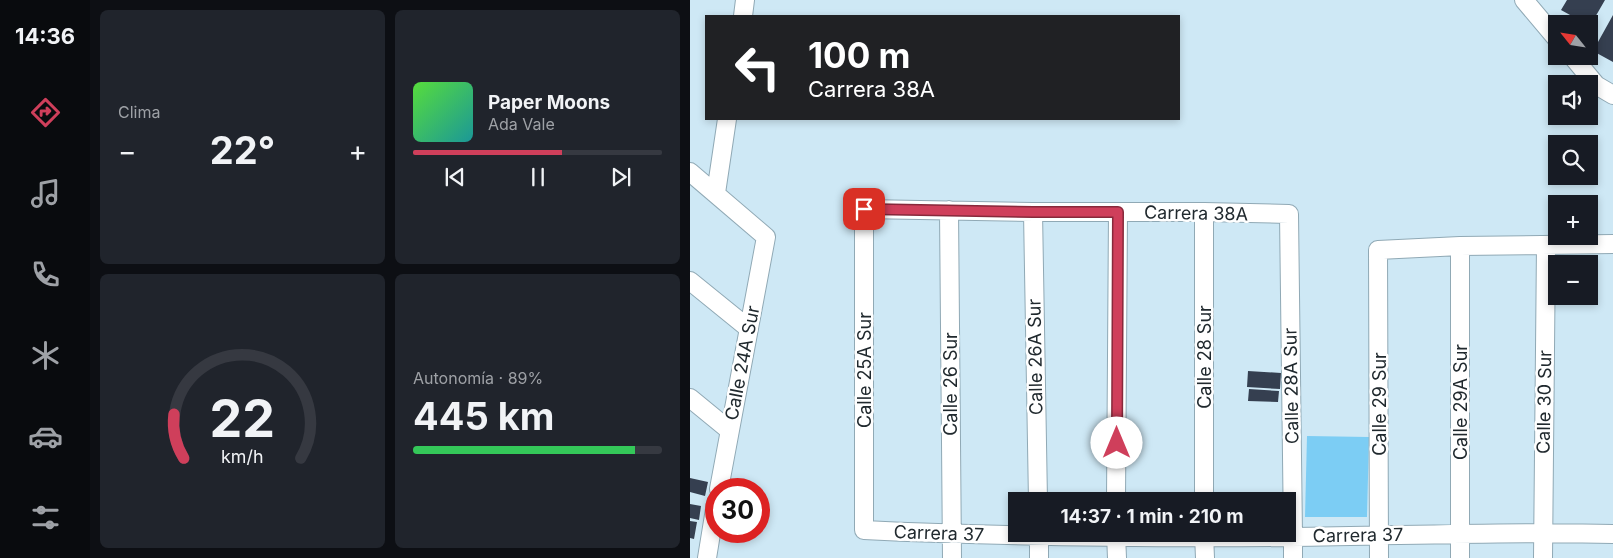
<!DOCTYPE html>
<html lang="es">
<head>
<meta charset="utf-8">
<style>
	body { margin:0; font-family:Inter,sans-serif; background:#20242c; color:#f1f3f6; height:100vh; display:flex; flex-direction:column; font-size:19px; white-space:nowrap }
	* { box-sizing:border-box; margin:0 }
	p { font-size:16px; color:#9ea1a6 }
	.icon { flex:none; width:28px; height:28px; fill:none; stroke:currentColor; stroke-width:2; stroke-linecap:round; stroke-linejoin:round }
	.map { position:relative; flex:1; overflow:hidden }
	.drawer { display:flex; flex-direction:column; gap:10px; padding:10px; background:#0d0f14; width:600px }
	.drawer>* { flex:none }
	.hud { position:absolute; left:15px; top:15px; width:475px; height:105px; border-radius:0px; box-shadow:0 2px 8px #0003; background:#202124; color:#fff; overflow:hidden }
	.needle { width:32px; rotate:300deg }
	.fabs { position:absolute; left:858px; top:15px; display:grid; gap:10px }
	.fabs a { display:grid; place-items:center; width:50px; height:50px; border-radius:0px; background:#171b24; box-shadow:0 2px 8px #0003; font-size:25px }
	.speed { position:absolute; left:15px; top:478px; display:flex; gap:10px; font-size:25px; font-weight:700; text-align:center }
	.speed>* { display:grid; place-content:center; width:65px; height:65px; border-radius:50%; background:#171b24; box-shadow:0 2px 8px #0003; line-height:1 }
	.speed .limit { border:8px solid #d22; background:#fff; color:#111 }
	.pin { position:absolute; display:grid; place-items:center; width:42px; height:42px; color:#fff; margin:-21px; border-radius:10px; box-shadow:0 2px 8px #0006 }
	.me { position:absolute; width:55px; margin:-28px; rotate:0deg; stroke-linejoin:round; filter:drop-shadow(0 0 4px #0008) }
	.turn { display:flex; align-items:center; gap:18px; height:105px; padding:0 20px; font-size:22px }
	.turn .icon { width:65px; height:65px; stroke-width:2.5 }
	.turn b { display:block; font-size:35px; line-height:42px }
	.big { font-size:38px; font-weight:700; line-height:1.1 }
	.drawer .card { flex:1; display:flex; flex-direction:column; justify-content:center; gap:8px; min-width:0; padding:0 18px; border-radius:8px; background:#20242c }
	.drawer .dial { align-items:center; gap:0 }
	.dial svg { height:130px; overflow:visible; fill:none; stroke:#363941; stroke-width:7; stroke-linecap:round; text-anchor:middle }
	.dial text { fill:#f1f3f6; stroke:none }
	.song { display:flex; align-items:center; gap:15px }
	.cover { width:60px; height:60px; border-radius:8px; background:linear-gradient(135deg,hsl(110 70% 55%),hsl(180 70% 35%)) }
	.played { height:5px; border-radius:2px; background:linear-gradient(90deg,#cf3f5b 60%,#363941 60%) }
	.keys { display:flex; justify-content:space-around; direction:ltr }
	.heat { display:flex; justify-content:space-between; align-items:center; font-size:28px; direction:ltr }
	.charge { height:8px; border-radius:4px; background:linear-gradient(90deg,#34c759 89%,#363941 0) }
	.drawer .tiles { flex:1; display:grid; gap:10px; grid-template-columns:repeat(2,1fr) }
	.trip { position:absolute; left:318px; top:492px; width:288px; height:50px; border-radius:0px; background:#171b24; box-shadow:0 2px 8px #0003; font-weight:700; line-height:50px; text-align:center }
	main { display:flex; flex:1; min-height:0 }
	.tabs { display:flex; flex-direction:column; width:90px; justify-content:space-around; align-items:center; background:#090b0e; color:#9ea1a6 }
	.tabs .icon { width:35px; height:35px }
	.tabs .selected { color:#cf3f5b }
	.tabs b { font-size:22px; color:#f1f3f6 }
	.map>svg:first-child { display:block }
</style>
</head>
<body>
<main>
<nav class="tabs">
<b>14:36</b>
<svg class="icon selected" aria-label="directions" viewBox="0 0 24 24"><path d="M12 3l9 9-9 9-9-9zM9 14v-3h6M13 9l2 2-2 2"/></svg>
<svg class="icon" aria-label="music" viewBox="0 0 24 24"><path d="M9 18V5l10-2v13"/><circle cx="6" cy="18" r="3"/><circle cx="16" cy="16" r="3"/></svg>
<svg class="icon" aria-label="phone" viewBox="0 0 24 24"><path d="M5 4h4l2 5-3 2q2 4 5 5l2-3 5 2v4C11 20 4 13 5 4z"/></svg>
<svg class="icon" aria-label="climate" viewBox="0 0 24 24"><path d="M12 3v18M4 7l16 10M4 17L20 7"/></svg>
<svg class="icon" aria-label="car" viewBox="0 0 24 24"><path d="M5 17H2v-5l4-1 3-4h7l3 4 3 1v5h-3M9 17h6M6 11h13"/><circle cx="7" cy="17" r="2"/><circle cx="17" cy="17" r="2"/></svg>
<svg class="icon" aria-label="filters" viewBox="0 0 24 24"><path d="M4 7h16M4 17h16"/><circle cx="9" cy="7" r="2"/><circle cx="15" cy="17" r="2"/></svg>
</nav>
<section class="drawer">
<div class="tiles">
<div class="card"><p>Clima</p>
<div class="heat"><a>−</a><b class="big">22°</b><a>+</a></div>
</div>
<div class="card">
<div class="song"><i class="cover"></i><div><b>Paper Moons</b><p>Ada Vale</p></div></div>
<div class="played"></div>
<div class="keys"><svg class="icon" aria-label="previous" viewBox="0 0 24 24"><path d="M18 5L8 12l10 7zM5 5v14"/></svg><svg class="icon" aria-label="pause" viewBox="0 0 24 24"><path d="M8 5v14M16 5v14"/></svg><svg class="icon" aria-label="next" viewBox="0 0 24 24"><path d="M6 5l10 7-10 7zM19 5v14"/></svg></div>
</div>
<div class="card dial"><svg viewBox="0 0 100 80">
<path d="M14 69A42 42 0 1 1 86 69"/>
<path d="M14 69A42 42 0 0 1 8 42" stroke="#cf3f5b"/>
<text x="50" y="56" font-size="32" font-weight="700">22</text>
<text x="50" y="72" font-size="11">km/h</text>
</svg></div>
<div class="card"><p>Autonomía · 89%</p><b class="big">445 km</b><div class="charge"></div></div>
</div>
</section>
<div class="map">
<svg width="923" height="558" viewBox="0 0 923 558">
	<rect width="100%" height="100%" fill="#cee8f5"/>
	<path fill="#7ccdf4" d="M617,436L679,437L677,517H615Z"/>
	<path fill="#353f50" d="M877,0H915L900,26L871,10Z
		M923,15V62L903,51Z
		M558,371L591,373L590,389L557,387Z
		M559,389L589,391L588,402L558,401Z
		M0,478L18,482L15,496L0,492Z
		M0,504L11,506L9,520L0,518Z
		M0,521L7,522L4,539L0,538Z"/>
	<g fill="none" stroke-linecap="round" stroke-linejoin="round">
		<g stroke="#90a9b5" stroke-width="20">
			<path id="minor" d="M834,0L866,38
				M53,16L55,0
				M882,56L906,85L923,95
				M0,172L76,237L29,489
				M26,193L37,119
				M259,210L262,558
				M343,212L348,501
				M514,212V501
				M770,246V558
				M0,281L58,328
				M0,398L39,430
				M426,501L428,212
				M426,534L427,558
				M514,534L515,558
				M17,558L26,503
				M349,558V534
				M603,558V537L599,214L514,212H343L174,209V530C316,537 459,538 601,537C709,536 816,531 923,534
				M689,558L688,250L770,246L923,244
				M853,558L856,245"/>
		</g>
		<use href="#minor" stroke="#fff" stroke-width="18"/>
	</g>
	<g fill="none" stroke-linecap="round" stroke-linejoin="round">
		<g stroke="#87293b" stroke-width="12">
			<path id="route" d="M174,209L343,212H428L427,443"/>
		</g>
		<use href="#route" stroke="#cf3f5b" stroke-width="9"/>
	</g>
	<g text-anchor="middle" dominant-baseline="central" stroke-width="5" stroke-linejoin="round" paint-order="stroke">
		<g font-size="18" fill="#20292e" stroke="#fff">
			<text transform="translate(506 213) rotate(1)">Carrera 38A</text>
			<text transform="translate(345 357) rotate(-91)">Calle 26A Sur</text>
			<text transform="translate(514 357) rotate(-90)">Calle 28 Sur</text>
			<text transform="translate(52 363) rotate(-79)">Calle 24A Sur</text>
			<text transform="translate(174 370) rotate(-90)">Calle 25A Sur</text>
			<text transform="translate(260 384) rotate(-90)">Calle 26 Sur</text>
			<text transform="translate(601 386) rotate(-91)">Calle 28A Sur</text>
			<text transform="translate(770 402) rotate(-90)">Calle 29A Sur</text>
			<text transform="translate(854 402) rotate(-89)">Calle 30 Sur</text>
			<text transform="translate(689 404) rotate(-90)">Calle 29 Sur</text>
			<text transform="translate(249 533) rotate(2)">Carrera 37</text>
			<text transform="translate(668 535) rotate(-1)">Carrera 37</text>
		</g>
	</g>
</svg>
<div class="fabs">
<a><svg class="needle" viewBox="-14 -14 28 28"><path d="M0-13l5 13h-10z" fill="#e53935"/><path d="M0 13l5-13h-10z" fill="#9ea1a6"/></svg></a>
<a><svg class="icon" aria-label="sound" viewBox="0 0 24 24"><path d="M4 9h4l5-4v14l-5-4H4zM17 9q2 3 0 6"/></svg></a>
<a><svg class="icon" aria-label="search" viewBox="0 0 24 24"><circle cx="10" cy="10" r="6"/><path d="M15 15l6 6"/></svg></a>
<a>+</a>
<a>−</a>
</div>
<div class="speed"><div class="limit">30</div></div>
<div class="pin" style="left:174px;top:209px;background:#d93025"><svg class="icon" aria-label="arrive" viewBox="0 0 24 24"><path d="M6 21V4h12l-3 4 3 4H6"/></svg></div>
<svg class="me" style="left:427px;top:443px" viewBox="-20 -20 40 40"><circle r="19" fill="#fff"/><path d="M0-13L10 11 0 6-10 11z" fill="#cf3f5b"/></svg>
<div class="trip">14:37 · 1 min · 210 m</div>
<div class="hud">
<div class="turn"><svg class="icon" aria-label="left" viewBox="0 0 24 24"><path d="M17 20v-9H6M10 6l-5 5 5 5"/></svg><div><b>100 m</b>Carrera 38A</div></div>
</div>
</div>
</main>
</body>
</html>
